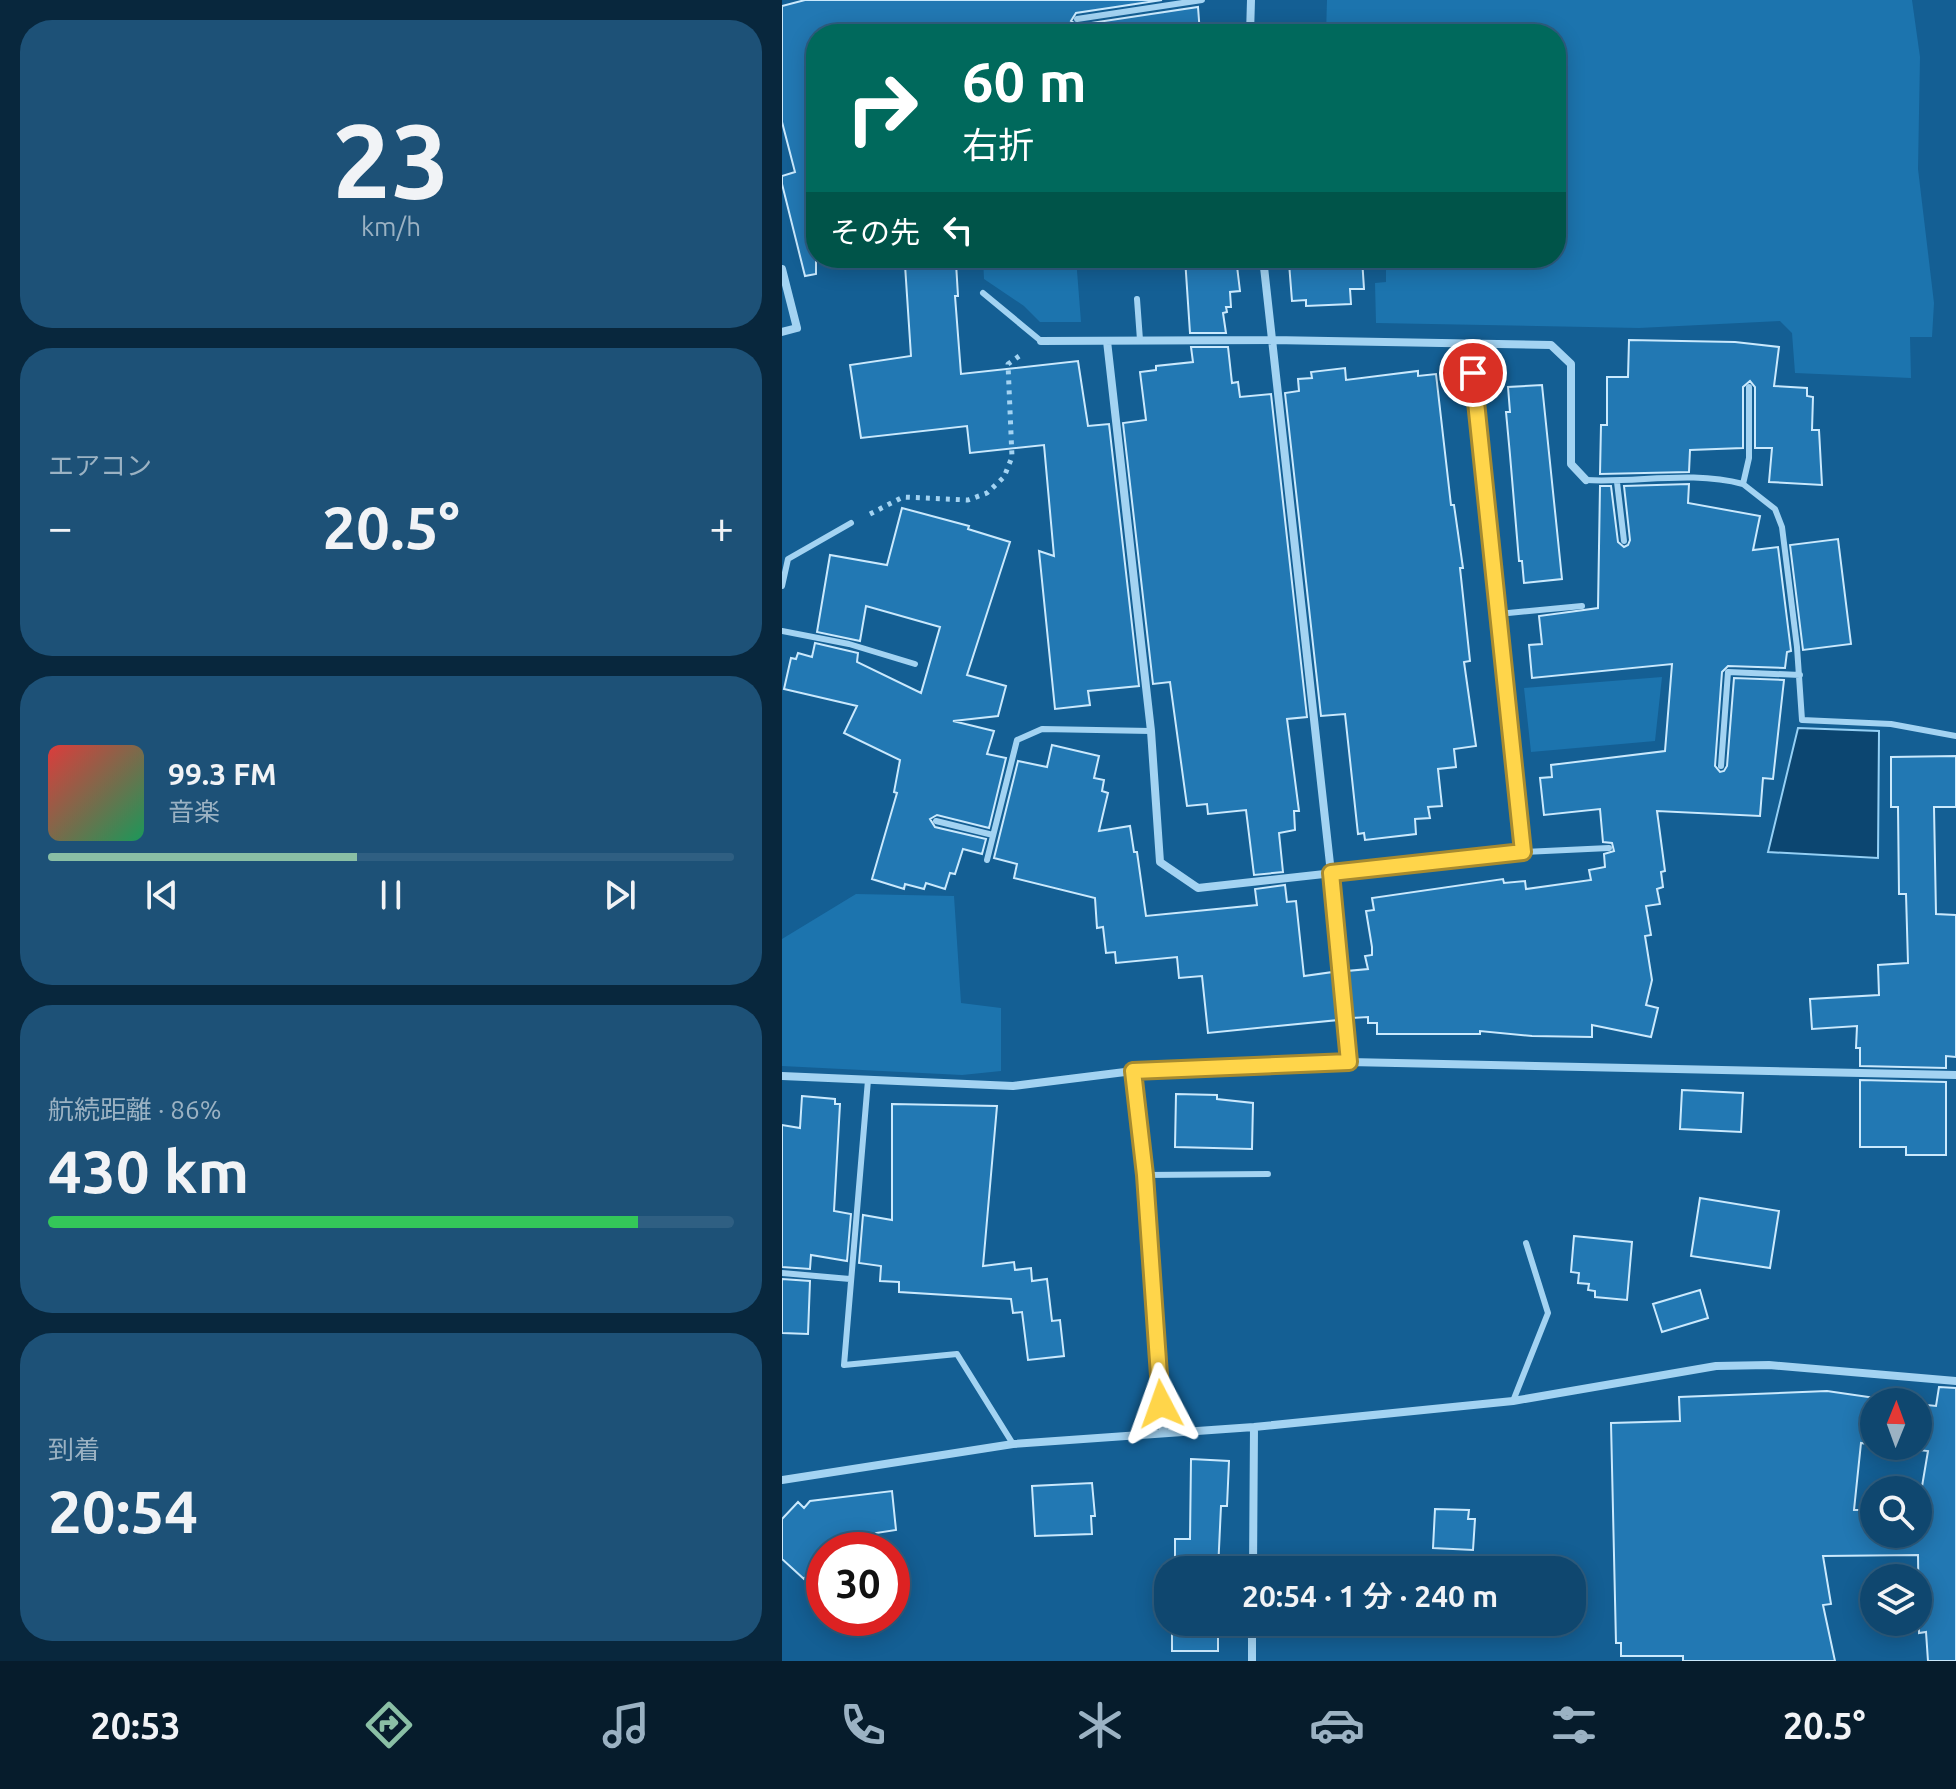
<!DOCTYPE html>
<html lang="ja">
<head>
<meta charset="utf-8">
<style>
	body { margin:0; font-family:Ubuntu,"Noto Sans JP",sans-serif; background:#1d5177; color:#f1f3f6; height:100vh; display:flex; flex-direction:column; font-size:30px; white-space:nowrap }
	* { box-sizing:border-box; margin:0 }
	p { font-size:26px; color:#9bb2c3 }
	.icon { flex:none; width:44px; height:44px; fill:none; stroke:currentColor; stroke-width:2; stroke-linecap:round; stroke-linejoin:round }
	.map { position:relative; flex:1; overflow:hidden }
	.sheet { display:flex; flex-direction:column; gap:20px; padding:20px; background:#08273d; width:782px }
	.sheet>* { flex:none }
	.hud { position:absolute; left:24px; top:24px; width:760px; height:244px; border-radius:32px; box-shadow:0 4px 20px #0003,0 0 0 2px #2f5f82; background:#00695c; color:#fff; overflow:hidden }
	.needle { width:52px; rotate:1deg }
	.buttons { position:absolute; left:1078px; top:1388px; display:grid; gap:16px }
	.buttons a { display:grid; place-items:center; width:72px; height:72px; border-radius:50%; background:#0f476f; box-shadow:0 4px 20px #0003,0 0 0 2px #2f5f82; font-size:40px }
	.speed { position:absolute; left:24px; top:1532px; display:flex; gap:16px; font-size:40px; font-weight:700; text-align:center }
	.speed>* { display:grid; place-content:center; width:104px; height:104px; border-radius:50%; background:#0f476f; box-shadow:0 4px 20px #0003,0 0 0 2px #2f5f82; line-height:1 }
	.speed .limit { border:12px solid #d22; background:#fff; color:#111 }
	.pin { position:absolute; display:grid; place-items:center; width:68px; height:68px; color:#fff; margin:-34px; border:4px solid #fff; border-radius:50%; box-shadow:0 2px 8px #0007 }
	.me { position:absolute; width:88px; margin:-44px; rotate:356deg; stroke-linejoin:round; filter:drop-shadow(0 0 6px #0008) }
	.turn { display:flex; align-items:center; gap:28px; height:168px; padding:0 24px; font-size:36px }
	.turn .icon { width:104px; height:104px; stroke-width:2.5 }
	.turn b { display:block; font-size:56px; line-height:68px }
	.then { display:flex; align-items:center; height:76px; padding:0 24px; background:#0003; gap:16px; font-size:30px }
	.big { font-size:60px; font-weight:600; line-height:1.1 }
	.sheet .widget { flex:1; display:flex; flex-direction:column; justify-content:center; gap:12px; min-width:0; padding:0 28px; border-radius:32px; background:#1d5177 }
	.sheet .dial { align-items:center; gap:0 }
	.dial b { font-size:104px; line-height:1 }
	.song { display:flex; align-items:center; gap:24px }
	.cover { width:96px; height:96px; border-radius:12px; background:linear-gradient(135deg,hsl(0 70% 55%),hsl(150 70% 35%)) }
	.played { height:8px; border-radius:4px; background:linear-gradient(90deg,#8abfa5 45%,#2f5f82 45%) }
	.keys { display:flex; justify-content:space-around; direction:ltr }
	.heat { display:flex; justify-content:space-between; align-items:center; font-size:44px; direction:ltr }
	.charge { height:12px; border-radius:6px; background:linear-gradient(90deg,#34c759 86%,#2f5f82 0) }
	.trip { position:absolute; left:372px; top:1556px; width:432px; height:80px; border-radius:32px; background:#0f476f; box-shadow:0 4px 20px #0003,0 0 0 2px #2f5f82; font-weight:600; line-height:80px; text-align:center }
	.tabs { display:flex; height:128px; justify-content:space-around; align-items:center; background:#061c2c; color:#9bb2c3 }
	.tabs .icon { width:56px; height:56px }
	.tabs .active { color:#8abfa5 }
	.tabs b { font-size:36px; color:#f1f3f6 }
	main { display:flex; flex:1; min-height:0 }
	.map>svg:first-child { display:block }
</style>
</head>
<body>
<main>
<section class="sheet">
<div class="widget dial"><b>23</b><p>km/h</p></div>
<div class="widget"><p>エアコン</p>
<div class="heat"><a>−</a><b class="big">20.5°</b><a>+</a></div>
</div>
<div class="widget">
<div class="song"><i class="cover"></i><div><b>99.3 FM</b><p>音楽</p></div></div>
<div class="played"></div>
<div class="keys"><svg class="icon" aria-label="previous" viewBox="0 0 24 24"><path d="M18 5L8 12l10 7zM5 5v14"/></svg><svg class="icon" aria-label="pause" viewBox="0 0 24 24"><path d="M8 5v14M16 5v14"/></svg><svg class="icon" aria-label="next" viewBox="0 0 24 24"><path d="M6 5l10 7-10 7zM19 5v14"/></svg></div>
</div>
<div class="widget"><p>航続距離 · 86%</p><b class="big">430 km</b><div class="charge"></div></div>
<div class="widget"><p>到着</p><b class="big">20:54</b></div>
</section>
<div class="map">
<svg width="1174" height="1661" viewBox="0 0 1174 1661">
	<rect width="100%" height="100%" fill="#145f94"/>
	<path fill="#1c74ae" d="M545,0H1130L1138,57L1136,169L1152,303L1150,337H1128L1129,378L1013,373L1010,333L998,321L857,328L594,323L593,283L604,282V258H774V34H544Z
		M201,258H294L299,322H258L242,306L202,279Z
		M880,677L873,741L749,752L742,688Z
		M74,894L172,896L179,1003L219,1008V1071L180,1075L0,1066V939Z"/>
	<path fill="#0c4671" stroke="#95d0f5" stroke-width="2" d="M1016,728L1097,731L1096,858L986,852Z"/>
	<path fill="#2278b3" stroke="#cae9fd" stroke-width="2" d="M23,0H380L294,13L289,21L296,25L416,7L418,34H34V274L23,276L0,184V176L13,172L0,122V6Z
		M403,258H454L458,291L448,292L449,307H444L445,312L441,313L444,333H408Z
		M521,258H580L582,289H568L569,304L524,306V300L510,301L507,263L521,262Z
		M174,263L176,296H173L179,374L296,361L306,426L327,424L357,686L306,691L308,705L273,709L257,551L272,556L262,445L188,453L185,426L79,438L68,365L129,356L123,265Z
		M847,340L953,342L997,347L992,386L1025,388V396L1031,397L1030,430H1037L1040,485L987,482L990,448H973V387L968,381L961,387V448L908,450L907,472L818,474L819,425H825V377H846Z
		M409,347H446L450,383L456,382L458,397L489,394L525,717L505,719L517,811H512L513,830L497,833L501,872L472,875L464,810L426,814L425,804L405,806L388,682L371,684L341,423L364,420L358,372L374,370V366L411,362Z
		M563,368L564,380L636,371V376L654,374L669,505H672L681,568H678L688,661L682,662L694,746L672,749L674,767L656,769L660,806L646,807L648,818L633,819L634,834L583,840L582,833L576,834L563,714L539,716L503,393L517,391L516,379L530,378L529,372Z
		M760,385L780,579L742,583L740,561H737L728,455L724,412H728L726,387Z
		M907,484L906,503L978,516L971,550L996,547L1009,651L1005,652L1003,668L946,666L940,672L933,766L938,772L942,771L945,766L952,678L1002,680L991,779L981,778L978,816L875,811L883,871L879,872L881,887L875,889L878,904L864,906L869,935L863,936L870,980L864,1005L876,1008L869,1037L810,1025V1037L750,1036L698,1031V1034H595V1023H586V1017L570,1018L565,971L586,969L583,956L590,955V947L584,911L592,910L590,898L721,879L722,883L743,881L744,889L809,880L807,870L823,867L822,854L832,851L830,843L821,842L818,809L762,815L758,778L770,777L769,765L883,751L890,664L750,678L747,645L760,644L757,616L816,608L818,486H829L836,542L842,547L846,545L848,540L842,486Z
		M120,508L187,526L186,529L228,542L185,675L224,686L216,716L171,721L212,731L205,754L224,758L207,828L155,815L148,819L153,827L204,839L200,854L181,849L173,874L168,873L163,889L144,883L142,889L123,884L122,889L90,879L115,793L112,792L118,760L62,733L75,706L2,689L9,658L14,659L16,653L30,657L33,643L76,653L75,662L139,693L158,627L84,606L78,641L35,632L48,555L105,565Z
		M1056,539L1069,644L1021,650L1008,545Z
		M270,745L317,756L312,778L322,780L320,791L326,793L317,831L348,826L352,852H355L364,916L475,905L473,889L503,885L505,902L514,901L522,976L551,972L556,1020L426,1033L420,976L397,978L395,957L334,963L333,952L324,953L321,927L315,928L313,898L232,878L235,864L212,858L236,761L265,767Z
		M1174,756V807H1152L1154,914L1174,915V1057L1164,1056V1068L1078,1066V1048H1074L1075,1026L1030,1029L1028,999L1097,995L1096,965L1126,963L1124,894H1117L1116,807H1109V757Z
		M1078,1080L1164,1082V1155H1124V1147H1078Z
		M900,1090L961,1093L959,1132L898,1129Z
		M394,1094L435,1095V1099L471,1103L470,1149L393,1147Z
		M20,1096L53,1099V1104H58L52,1211L69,1214L65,1261L29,1255L28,1269L0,1267V1125L18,1128Z
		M110,1104L215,1106L201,1266L232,1262L233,1270L249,1268L250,1281L265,1279L270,1321L278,1320L282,1356L246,1360L240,1312L231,1313L229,1299L117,1292V1282L98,1281L99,1266L77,1263L81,1215L110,1220Z
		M918,1198L997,1211L988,1268L909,1256Z
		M792,1236L850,1242L845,1300L813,1297V1291L806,1290L807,1284L796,1283L797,1273L789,1272Z
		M0,1279L28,1281L26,1334L0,1333Z
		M918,1290L926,1318L880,1332L871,1304Z
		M1157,1387L1174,1388V1661H1146L1144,1632L1137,1633L1136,1555L1041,1556L1049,1604L1041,1605L1053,1661H901V1656H839V1643H834L829,1423L898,1421L897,1397L1045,1391L1121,1402H1092V1445L1079,1443L1072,1510H1092V1534H1136V1510L1146,1451L1102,1446H1136V1404L1154,1406Z
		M409,1459L447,1461L445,1506H439L436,1570H393V1539H408Z
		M310,1483L313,1516H309L310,1534L253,1536L250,1486Z
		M110,1491L114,1530L94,1533L95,1537L65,1542L58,1550H42V1567L34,1576L29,1571L22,1579L0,1559V1519L16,1502L22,1508L28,1501Z
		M653,1509L687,1510L686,1519H693L691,1550L651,1548Z
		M390,1622H436V1651H390Z"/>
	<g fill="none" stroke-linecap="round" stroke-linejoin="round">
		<path stroke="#a3d3f2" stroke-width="5" stroke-dasharray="4 6" stroke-linecap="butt" d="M88,514L121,497L186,500L205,493L222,477L230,457L226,364L240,354"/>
		<path stroke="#a3d3f2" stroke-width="6" d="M295,19L420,0
			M201,293L259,341
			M355,299L358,340
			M804,480C856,483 909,470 961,484L967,458V387
			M835,482L842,541
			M961,484L993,509L1000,527L1015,647L1020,720L1109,724L1174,736
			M0,586L6,559L69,523
			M716,614L800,606
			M0,631L67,644L133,664
			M939,766L946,672L1018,675
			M154,821L211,835
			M741,852L827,848
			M205,860L235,740L260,729L369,731
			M86,1080L62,1365L175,1354L231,1444
			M363,1175L486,1174
			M0,1273L68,1279
			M731,1401L766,1313L744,1243"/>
		<path stroke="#a3d3f2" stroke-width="8" d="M468,34L469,0
			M481,258L549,873L567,1062
			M0,269L15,328L0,332
			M259,341L490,340L769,345L789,364V464L804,480
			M325,341L369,731L378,862L416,888L741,852L688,343
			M351,1071L363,1175L381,1432
			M0,1076L231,1086L351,1071L567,1062L1174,1075
			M0,1480L231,1444L472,1427L731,1401L934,1366L987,1365L1174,1381
			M471,1570L472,1427
			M470,1661V1622"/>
	</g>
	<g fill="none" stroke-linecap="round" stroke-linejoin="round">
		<g stroke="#a68a30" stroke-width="20">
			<path id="route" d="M379,1404L363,1175L351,1071L567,1062L549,873L741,852L691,373"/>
		</g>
		<use href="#route" stroke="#ffd54a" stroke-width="14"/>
	</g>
</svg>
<div class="buttons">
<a><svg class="needle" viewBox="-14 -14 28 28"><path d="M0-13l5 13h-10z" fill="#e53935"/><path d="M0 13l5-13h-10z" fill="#9bb2c3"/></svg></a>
<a><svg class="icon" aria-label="search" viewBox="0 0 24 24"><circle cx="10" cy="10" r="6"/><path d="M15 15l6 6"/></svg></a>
<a><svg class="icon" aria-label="layers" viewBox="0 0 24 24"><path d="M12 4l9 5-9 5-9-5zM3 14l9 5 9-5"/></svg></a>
</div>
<div class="speed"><div class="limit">30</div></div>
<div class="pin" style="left:691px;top:373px;background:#d93025"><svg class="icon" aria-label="arrive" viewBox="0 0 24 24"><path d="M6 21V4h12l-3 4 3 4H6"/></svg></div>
<svg class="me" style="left:379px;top:1404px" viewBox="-20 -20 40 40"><path d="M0-17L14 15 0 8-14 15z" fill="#ffd54a" stroke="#fff" stroke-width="4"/></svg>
<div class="trip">20:54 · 1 分 · 240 m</div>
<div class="hud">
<div class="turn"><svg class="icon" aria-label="right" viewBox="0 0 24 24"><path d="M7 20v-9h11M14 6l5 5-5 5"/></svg><div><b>60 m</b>右折</div></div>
<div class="then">その先<svg class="icon" aria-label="left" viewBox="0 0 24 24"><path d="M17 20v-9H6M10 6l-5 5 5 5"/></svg></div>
</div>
</div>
</main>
<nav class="tabs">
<b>20:53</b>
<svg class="icon active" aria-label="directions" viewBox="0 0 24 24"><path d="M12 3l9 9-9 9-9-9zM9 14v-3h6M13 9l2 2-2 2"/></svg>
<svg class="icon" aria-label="music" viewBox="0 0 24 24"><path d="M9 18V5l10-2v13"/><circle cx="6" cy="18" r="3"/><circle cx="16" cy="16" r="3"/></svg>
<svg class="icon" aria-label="phone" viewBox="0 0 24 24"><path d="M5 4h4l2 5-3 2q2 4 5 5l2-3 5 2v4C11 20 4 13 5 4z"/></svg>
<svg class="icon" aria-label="climate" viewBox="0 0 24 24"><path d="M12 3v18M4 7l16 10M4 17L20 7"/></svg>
<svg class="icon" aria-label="car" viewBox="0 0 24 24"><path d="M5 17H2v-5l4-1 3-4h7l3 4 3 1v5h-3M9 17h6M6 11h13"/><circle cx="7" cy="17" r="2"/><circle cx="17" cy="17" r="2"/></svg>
<svg class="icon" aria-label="filters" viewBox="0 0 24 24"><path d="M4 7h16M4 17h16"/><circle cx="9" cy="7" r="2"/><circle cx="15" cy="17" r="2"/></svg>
<b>20.5°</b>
</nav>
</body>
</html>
